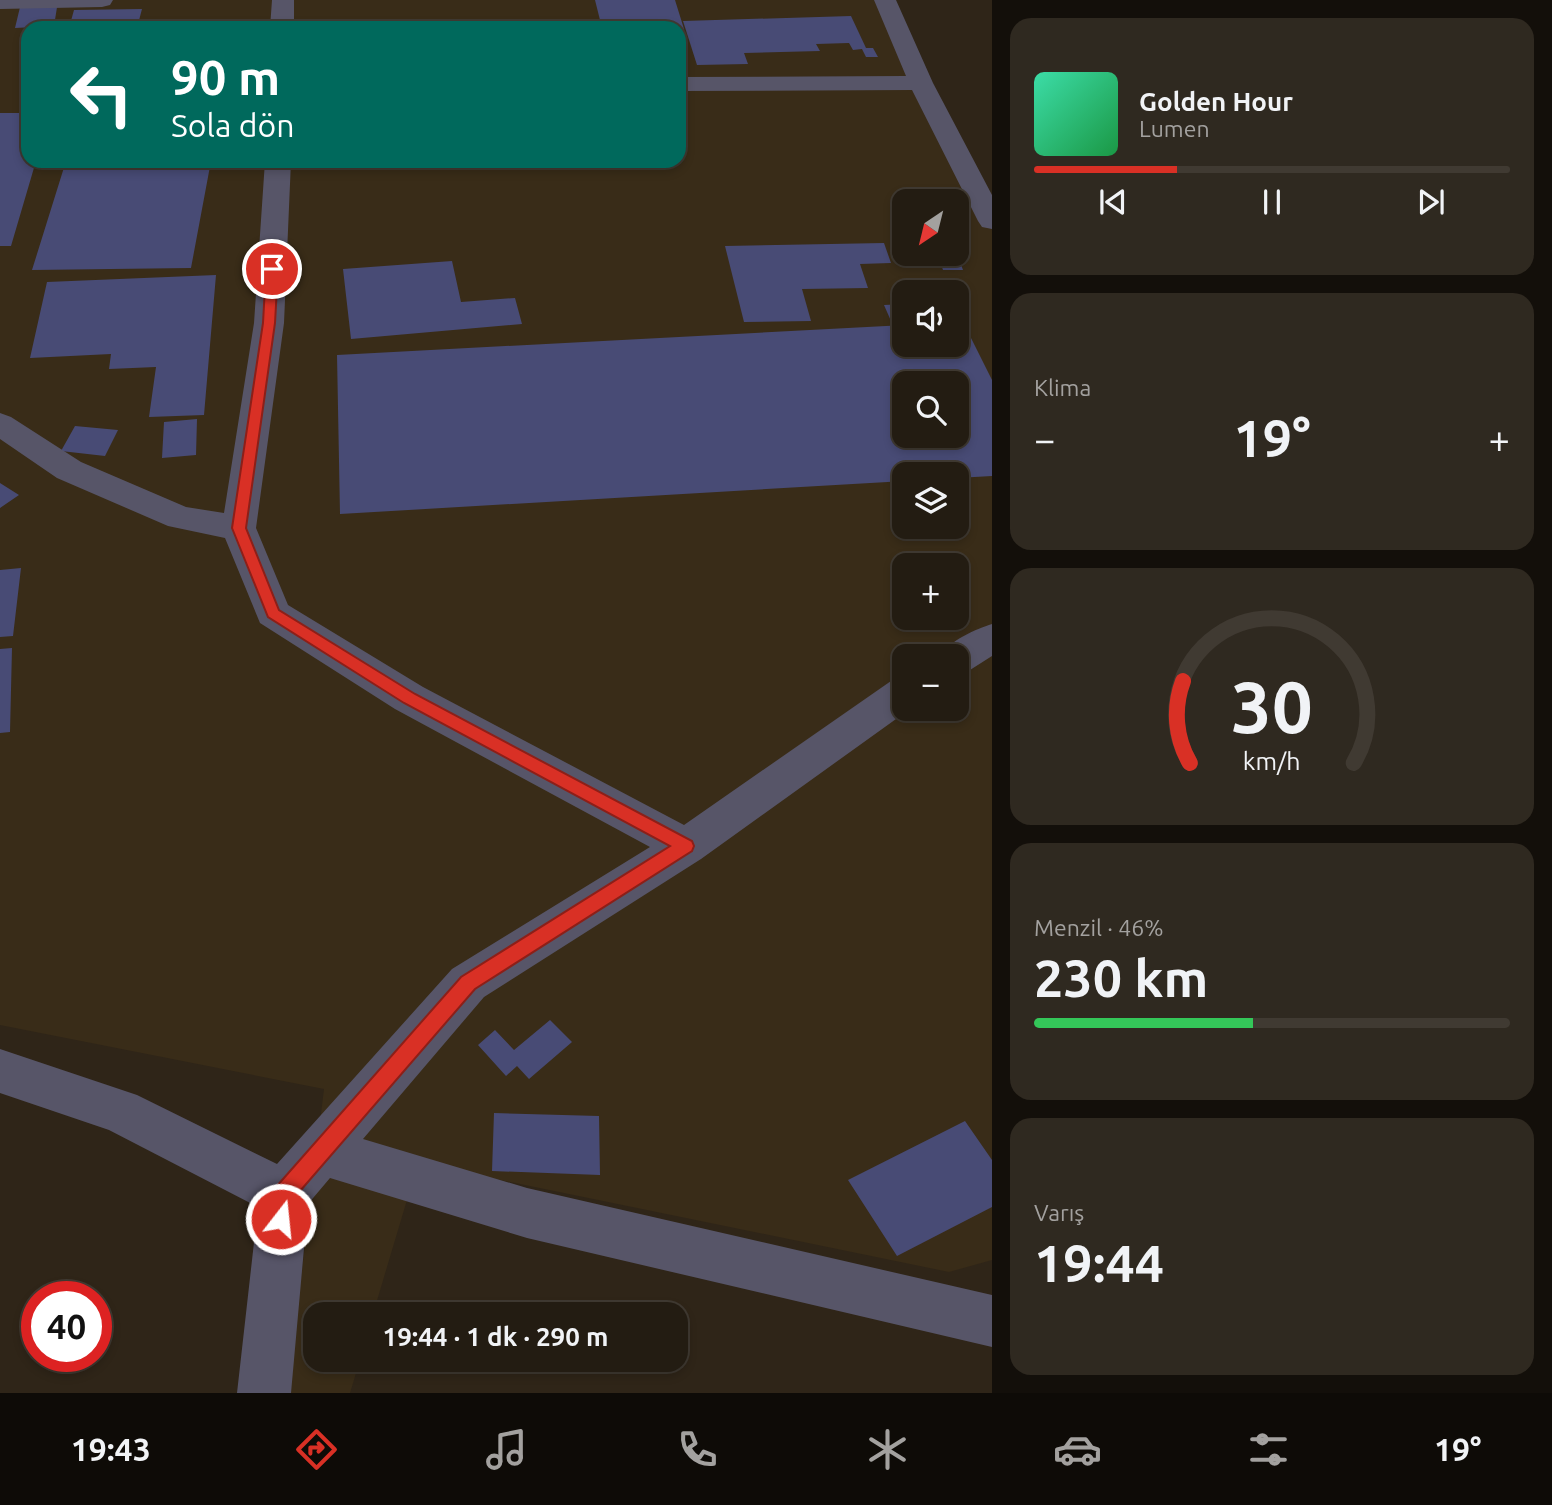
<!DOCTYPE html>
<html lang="tr">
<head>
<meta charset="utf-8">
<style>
	body { margin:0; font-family:Ubuntu,sans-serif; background:#2f2920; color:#f1f3f6; height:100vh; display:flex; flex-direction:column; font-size:26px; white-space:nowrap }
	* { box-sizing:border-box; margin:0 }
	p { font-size:23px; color:#a3a19f }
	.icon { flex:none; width:38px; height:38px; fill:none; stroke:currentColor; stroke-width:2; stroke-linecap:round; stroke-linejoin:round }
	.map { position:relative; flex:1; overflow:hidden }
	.sheet { display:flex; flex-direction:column; gap:18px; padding:18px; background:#130f0a; width:560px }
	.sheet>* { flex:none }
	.top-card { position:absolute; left:21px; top:21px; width:665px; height:147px; border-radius:21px; box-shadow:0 4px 10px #0003,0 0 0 2px #403a32; background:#00695c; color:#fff; overflow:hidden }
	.needle { width:46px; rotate:215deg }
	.tools { position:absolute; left:892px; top:189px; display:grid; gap:14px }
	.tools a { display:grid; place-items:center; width:77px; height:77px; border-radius:14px; background:#231c12; box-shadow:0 4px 10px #0003,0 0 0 2px #403a32; font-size:35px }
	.speed { position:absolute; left:21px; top:1281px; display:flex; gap:14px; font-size:35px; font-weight:700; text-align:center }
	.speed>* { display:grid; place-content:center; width:91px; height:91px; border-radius:50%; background:#231c12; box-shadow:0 4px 10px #0003,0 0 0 2px #403a32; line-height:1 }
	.speed .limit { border:10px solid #d22; background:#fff; color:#111 }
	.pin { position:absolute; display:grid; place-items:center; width:60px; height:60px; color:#fff; margin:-30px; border:4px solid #fff; border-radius:50%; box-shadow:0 2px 7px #0007 }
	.me { position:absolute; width:77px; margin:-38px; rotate:16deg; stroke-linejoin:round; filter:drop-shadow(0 0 5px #0008) }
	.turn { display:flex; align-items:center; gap:24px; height:147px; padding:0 35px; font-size:32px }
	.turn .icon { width:91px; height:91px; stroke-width:2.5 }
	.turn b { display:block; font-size:49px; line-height:60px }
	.big { font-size:52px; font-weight:700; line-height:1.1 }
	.sheet .widget { flex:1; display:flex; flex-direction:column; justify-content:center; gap:10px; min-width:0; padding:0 24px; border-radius:21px; background:#2f2920 }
	.sheet .dial { align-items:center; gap:0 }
	.dial svg { height:182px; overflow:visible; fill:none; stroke:#403a32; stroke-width:7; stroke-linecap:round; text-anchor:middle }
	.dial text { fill:#f1f3f6; stroke:none }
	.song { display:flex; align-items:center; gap:21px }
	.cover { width:84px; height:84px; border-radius:10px; background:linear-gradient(135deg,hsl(160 70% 55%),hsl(140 70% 35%)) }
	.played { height:7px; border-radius:4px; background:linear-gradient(90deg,#d93025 30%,#403a32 30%) }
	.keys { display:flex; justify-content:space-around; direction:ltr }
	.heat { display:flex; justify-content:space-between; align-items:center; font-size:38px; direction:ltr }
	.charge { height:10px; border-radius:5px; background:linear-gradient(90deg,#34c759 46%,#403a32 0) }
	.trip { position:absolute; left:303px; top:1302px; width:385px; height:70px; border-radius:21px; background:#231c12; box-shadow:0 4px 10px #0003,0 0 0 2px #403a32; font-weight:700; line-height:70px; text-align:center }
	.tabs { display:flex; height:112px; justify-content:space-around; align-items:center; background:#0e0b07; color:#a3a19f }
	.tabs .icon { width:49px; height:49px }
	.tabs .active { color:#d93025 }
	.tabs b { font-size:32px; color:#f1f3f6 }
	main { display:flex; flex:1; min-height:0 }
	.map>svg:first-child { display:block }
</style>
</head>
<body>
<main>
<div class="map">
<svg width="992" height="1393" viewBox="0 0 992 1393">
	<rect width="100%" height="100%" fill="#2f2518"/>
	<path fill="#392c18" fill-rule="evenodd" d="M0,0H892L992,221V1260L949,1272L418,1163L373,1314H315V1360H360L350,1393H287L324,1089L0,1025ZM28,28H679V161H28ZM905,201H957V254H905ZM905,292H957V345H905ZM905,383H957V436H905ZM905,474H957V527H905ZM905,565H957V618H905ZM905,656H957V709H905Z"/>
	<path fill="#484b75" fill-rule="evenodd" d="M595,0H675L684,29L602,28Z
		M58,1L54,26L15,28L21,3Z
		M142,9L137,28H69L74,10Z
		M851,16L866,48H873L878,57H866L862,49L853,50L849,43L816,44L820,51L744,53L748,64L697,65L683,21Z
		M0,113H28V161H36L11,246H0Z
		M66,161H211L191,268L32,270Z
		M884,243L891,263L860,264L868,288L802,289L811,321L744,322L725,246Z
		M939,259H959L963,270H943Z
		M452,261L461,302L515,298L522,324L351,339L343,269Z
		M216,275L204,415L149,417L156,367L109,369L111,354L30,358L47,282Z
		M905,304V320L891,321L884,305Z
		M963,322L992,380V476L957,478V474H905V481L340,514L337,355L905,325V345H957V323ZM905,383H957V436H905Z
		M197,419L196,455L162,458L164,422Z
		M75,426L118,430L105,456L61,451Z
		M0,483L19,495L0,508Z
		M21,568L13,636L0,637V570Z
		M12,648L10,732L0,733V649Z
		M550,1020L572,1042L529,1079L517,1066L506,1076L478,1045L495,1030L514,1050Z
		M494,1113L599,1116L600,1175L492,1171Z
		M965,1121L992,1160V1207L897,1256L848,1180Z"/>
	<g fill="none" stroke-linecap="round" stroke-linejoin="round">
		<path fill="#575568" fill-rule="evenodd" d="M0,0H113L110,5L102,7L0,9Z
			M272,0H294V28H270Z
			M874,0H896L933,83L992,195V229L982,227L978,221L912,90L679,91V77L906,76Z
			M265,161H291L284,323L256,528L288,605L423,687L684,825L891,681L905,677V709H910L701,859L484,997L363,1139L527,1188L992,1295V1347L527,1238L330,1178L308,1204L291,1393H237L258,1207L109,1130L0,1093V1049L137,1095L277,1164L452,969L650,847L395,709L260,623L225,538L168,526L57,478L0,439V413L11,417L81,462L186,507L224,513L254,323Z
			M992,624V656L970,670L957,674V656H940C949,641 976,629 992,624Z"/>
	</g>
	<path fill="#d93025" stroke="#8d1f18" stroke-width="2" d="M272,265L278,269L275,323L246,528L279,610L415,694L692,841L694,846L692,851L475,989L294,1198L289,1226L281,1229L274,1226L271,1219L276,1187L461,977L670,846L404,703L268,617L232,528L263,323L266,269Z"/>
</svg>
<div class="tools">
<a><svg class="needle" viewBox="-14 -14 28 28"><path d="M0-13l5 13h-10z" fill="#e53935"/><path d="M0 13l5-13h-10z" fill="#a3a19f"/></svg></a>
<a><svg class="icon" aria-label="sound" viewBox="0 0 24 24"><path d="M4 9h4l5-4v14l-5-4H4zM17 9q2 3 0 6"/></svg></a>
<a><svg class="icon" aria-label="search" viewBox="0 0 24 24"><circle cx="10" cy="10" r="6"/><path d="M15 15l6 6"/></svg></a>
<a><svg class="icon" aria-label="layers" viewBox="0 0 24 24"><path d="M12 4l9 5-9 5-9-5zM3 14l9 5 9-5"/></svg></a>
<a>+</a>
<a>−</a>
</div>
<div class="speed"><div class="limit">40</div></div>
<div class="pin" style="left:272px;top:269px;background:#d93025"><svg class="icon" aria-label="arrive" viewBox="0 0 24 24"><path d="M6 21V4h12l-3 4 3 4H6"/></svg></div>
<svg class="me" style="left:281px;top:1219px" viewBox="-20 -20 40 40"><circle r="17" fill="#d93025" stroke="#fff" stroke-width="3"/><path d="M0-11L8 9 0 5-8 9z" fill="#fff"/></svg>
<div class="trip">19:44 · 1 dk · 290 m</div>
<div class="top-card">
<div class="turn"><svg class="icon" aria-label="left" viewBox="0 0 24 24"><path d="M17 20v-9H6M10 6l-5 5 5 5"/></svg><div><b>90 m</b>Sola dön</div></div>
</div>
</div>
<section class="sheet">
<div class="widget">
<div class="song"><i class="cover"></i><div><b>Golden Hour</b><p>Lumen</p></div></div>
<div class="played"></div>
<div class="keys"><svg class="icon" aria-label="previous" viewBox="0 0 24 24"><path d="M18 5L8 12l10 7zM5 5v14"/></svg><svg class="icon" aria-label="pause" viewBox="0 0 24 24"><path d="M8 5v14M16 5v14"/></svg><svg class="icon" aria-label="next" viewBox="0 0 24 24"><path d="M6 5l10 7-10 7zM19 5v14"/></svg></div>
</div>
<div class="widget"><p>Klima</p>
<div class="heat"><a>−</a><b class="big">19°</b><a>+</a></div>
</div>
<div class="widget dial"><svg viewBox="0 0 100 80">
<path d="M14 69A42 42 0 1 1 86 69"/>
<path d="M14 69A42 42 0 0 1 11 33" stroke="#d93025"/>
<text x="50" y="56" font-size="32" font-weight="700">30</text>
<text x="50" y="72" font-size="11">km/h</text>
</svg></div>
<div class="widget"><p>Menzil · 46%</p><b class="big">230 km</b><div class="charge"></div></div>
<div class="widget"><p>Varış</p><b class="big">19:44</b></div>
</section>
</main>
<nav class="tabs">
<b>19:43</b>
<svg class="icon active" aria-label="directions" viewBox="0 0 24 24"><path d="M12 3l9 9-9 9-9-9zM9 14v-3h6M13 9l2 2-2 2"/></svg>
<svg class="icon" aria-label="music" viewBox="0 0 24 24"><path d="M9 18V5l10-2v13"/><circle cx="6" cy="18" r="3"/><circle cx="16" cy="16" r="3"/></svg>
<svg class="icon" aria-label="phone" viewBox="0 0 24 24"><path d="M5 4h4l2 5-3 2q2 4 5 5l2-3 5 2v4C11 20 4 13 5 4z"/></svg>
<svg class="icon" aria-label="climate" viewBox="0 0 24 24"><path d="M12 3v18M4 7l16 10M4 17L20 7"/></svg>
<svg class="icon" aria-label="car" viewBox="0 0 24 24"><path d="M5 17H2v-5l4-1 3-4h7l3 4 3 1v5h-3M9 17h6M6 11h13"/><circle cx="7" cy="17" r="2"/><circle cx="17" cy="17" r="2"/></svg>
<svg class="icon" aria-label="filters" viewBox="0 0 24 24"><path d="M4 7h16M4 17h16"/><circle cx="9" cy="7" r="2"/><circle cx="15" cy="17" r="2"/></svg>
<b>19°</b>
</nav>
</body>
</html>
